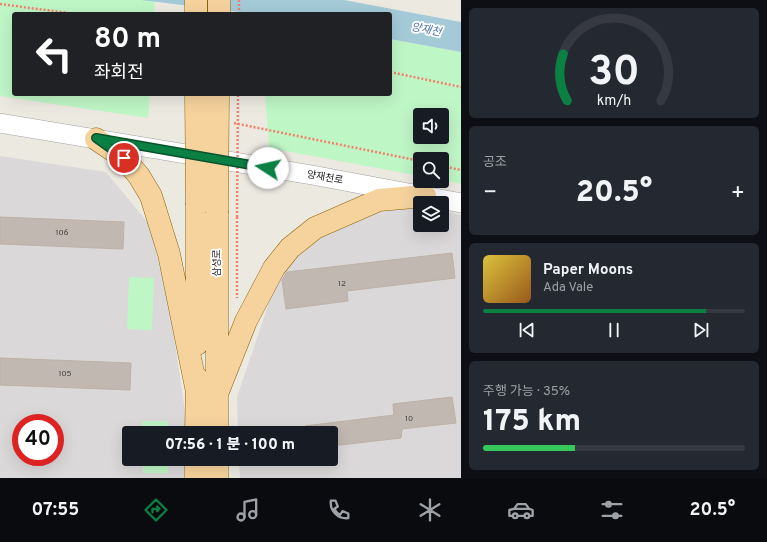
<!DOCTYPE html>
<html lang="ko">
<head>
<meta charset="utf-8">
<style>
	body { margin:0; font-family:Overpass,"Noto Sans KR",sans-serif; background:#242831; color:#f1f3f6; height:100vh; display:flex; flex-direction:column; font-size:15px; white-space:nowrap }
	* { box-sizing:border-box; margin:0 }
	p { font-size:13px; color:#9ea1a6 }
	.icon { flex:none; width:22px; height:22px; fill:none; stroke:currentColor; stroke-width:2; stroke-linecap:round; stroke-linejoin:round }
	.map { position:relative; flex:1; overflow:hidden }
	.panel { display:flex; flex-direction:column; gap:8px; padding:8px; background:#0d0f14; width:306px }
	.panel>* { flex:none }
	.banner { position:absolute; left:12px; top:12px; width:380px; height:84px; border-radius:4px; box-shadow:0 4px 16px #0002; background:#202124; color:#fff; overflow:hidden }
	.controls { position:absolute; left:413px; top:108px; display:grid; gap:8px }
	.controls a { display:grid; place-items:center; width:36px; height:36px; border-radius:4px; background:#171b24; box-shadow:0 4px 16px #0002; font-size:20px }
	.speed { position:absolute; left:12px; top:414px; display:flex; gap:8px; font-size:20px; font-weight:700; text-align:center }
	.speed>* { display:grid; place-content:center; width:52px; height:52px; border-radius:50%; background:#171b24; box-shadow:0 4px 16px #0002; line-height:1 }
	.speed .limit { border:6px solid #d22; background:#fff; color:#111 }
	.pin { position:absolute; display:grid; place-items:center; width:34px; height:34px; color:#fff; margin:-17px; border:2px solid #fff; border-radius:50%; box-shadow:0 1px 4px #0007 }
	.me { position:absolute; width:44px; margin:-22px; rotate:280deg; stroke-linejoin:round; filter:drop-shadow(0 0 3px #0008) }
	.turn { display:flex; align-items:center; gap:14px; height:84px; padding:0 16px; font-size:18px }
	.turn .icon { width:52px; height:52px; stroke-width:2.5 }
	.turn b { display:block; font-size:28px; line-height:34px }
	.big { font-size:30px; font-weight:800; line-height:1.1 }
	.panel .card { flex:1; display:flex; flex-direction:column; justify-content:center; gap:6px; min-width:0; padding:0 14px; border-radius:6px; background:#242831 }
	.panel .dial { align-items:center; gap:0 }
	.dial svg { height:104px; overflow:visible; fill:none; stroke:#363941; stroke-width:7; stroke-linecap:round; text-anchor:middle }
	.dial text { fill:#f1f3f6; stroke:none }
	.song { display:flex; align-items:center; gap:12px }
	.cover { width:48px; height:48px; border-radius:6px; background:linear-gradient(135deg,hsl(50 70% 55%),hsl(30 70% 35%)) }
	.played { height:4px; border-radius:2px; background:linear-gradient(90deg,#0b8043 85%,#363941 85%) }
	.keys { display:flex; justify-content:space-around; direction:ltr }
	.heat { display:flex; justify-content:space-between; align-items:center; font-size:22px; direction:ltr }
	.charge { height:6px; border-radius:3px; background:linear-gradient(90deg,#34c759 35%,#363941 0) }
	.trip { position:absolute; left:122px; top:426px; width:216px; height:40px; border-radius:4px; background:#171b24; box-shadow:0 4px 16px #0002; font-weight:800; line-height:40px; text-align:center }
	.tab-bar { display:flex; height:64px; justify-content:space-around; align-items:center; background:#090b0e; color:#9ea1a6 }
	.tab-bar .icon { width:28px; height:28px }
	.tab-bar .selected { color:#0b8043 }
	.tab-bar b { font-size:18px; color:#f1f3f6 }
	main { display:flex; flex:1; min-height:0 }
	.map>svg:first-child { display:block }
</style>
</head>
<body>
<main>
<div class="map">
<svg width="461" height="478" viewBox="0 0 461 478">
	<rect width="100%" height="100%" fill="#ece9e1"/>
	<path fill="#dad8d8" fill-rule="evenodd" d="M0,156L106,172L149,224L169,304L186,418L185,433H129V459H185L184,478H0ZM21,423H55V457H21Z
		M420,207V225H442V211L461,215V478H240L239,459H331V433H238L237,397L273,291L286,263L321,235L376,212Z"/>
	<path fill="#bff6c6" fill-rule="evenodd" d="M0,0H155L154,14H14V94H150L148,118L0,96Z
		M390,39L461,52V184L442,180V159H420V176L269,148L265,94H390ZM420,115H442V137H420Z
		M129,277L154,278L152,330L127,329Z
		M142,421H168V433H143Z
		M143,459H168V473H143Z"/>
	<path fill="#a4cad8" d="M141,0H344L461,22V52L390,39V14H256Z"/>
	<path fill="#c1b8b1" stroke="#bdb1a5" d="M0,217L124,222L123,249L0,244Z
		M452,253L455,278L347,291L348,301L286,309L282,280L287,272Z
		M0,358L131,363L130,390L0,385Z
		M452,397L456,423L402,429L401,438L331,446V433H306L305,426L394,415L393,404Z"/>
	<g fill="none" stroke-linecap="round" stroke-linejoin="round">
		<g stroke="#a2a2a2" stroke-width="20">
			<path id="minor" d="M0,123L312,175L461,203"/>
		</g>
		<g stroke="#8b6508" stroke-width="23">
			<path id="major" d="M196,0V14
				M219,14V0
				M96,139L124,158L139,176L151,196L169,254L197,392
				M197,344V205
				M217,394L246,321L274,268L290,248L315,228L379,200L425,196
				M196,433L197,378
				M217,433V213
				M196,478V459
				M217,478V459"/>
		</g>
		<path stroke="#f1816e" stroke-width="2.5" stroke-dasharray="2 2" stroke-linecap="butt" d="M0,4L76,14
			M239,14V0
			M390,72L461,87
			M234,123L420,161
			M442,166L461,170
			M237,217V298"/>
		<use href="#minor" stroke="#fff" stroke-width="19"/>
		<use href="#major" stroke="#f6d39d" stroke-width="22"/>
		<g stroke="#8b6508" stroke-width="23" stroke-linecap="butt">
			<path id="major-bridge" d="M196,94L197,205
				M217,213L218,94"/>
		</g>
		<path stroke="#f1816e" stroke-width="2.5" stroke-dasharray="2 2" stroke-linecap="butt" d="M237,217L238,94"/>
		<use href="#major-bridge" stroke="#f6d39d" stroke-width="22"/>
	</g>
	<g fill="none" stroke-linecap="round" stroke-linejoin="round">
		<g stroke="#07532c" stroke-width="10">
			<path id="route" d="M124,158L96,138L268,168"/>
		</g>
		<use href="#route" stroke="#0b8043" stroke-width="7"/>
	</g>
	<g text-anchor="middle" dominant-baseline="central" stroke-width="3.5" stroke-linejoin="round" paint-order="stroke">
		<g font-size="8" fill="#444240">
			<text x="62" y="233">106</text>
			<text x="342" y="284">12</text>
			<text x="65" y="374">105</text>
			<text x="409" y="419">10</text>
		</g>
		<g font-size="10" fill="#1b1b1b" stroke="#fff">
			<text transform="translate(325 178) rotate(10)">양재천로</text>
			<text transform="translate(217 263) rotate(-90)">삼성로</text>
		</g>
		<g font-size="11" font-style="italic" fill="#4e76a5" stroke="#fff">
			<text transform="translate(426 30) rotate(11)">양재천</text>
		</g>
	</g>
</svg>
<div class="controls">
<a><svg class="icon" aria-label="sound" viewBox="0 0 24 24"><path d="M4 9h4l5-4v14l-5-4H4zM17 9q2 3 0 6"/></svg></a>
<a><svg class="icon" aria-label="search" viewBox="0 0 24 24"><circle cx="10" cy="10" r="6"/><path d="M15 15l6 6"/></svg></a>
<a><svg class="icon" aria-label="layers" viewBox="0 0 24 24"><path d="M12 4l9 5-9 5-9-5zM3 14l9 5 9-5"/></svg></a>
</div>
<div class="speed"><div class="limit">40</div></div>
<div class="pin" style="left:124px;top:158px;background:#d93025"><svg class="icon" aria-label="arrive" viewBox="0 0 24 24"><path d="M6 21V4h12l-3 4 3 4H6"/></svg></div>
<svg class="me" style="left:268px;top:168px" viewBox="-20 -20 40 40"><circle r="19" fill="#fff"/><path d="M0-13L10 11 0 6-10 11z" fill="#0b8043"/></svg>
<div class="trip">07:56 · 1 분 · 100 m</div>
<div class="banner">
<div class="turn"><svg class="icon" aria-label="left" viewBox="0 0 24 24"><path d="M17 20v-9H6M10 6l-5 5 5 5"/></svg><div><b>80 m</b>좌회전</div></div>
</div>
</div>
<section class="panel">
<div class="card dial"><svg viewBox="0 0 100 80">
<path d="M14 69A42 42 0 1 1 86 69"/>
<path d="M14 69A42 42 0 0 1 11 33" stroke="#0b8043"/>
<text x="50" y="56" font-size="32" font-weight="700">30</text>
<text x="50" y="72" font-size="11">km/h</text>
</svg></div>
<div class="card"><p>공조</p>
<div class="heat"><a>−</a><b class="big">20.5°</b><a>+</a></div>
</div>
<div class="card">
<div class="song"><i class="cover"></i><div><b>Paper Moons</b><p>Ada Vale</p></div></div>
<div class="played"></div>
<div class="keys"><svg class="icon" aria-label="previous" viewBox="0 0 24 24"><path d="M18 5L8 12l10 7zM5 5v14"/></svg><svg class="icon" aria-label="pause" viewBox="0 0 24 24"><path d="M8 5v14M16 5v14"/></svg><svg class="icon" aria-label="next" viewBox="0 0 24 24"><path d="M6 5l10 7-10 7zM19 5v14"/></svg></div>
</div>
<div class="card"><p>주행 가능 · 35%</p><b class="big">175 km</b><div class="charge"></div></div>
</section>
</main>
<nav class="tab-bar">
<b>07:55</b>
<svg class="icon selected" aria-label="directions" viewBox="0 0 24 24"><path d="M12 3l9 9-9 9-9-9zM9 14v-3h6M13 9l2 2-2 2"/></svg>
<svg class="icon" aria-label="music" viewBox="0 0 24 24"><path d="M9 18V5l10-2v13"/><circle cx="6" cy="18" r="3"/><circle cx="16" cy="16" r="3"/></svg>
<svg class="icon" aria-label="phone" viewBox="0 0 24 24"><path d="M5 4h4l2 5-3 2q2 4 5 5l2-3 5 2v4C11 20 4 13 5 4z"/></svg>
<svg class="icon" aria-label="climate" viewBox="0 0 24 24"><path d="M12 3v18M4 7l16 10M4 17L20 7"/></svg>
<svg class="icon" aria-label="car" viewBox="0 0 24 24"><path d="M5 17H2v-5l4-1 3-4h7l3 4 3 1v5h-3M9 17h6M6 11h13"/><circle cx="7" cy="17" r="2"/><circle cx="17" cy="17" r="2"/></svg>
<svg class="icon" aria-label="filters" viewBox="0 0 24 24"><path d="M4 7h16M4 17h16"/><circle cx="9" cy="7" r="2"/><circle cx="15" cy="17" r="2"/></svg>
<b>20.5°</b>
</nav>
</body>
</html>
